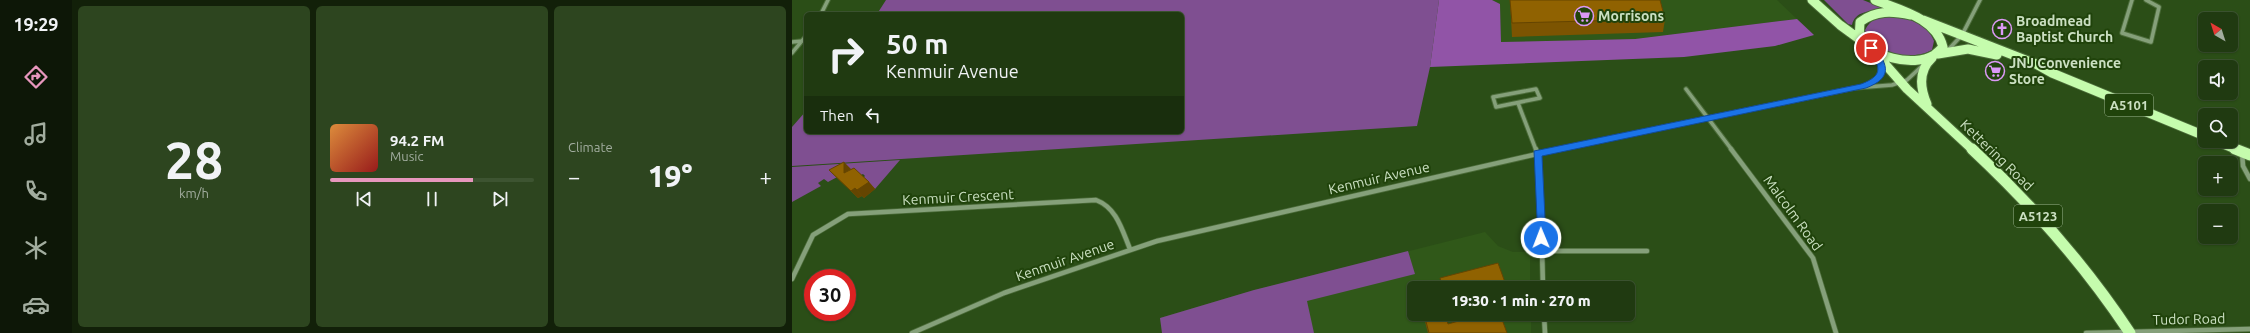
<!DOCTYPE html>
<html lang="en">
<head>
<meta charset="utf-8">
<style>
	body { margin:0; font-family:Ubuntu,sans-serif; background:#2d451f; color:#f1f3f6; height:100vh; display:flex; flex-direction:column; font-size:15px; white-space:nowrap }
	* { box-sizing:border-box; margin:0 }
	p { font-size:13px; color:#a2ad9f }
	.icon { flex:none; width:22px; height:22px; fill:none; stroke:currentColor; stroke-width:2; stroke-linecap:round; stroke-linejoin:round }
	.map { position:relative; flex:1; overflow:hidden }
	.panel { display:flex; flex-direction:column; gap:6px; padding:6px; background:#122009; width:720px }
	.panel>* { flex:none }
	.top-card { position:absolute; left:12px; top:12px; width:380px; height:122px; border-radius:6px; box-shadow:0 1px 3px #0004,0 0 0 1px #3d5431; background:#203a11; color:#f1f3f6; overflow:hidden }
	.needle { width:26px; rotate:321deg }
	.tools { position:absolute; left:1406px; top:12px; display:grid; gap:8px }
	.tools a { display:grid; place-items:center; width:40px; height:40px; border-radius:6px; background:#203a11; box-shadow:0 1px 3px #0004,0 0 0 1px #3d5431; font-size:20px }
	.speed { position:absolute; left:12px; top:269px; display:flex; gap:8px; font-size:20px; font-weight:700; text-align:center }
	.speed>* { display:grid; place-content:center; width:52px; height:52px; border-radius:50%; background:#203a11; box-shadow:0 1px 3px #0004,0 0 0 1px #3d5431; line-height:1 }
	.speed .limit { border:6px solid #d22; background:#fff; color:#111 }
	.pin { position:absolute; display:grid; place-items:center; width:34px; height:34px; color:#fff; margin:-17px; border:2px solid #fff; border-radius:50%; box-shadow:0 1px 4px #0007 }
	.me { position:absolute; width:44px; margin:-22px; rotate:359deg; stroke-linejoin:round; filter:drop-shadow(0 0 3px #0008) }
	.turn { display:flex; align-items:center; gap:14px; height:84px; padding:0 16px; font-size:18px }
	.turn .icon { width:52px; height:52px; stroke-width:2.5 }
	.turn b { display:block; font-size:28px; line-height:34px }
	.then { display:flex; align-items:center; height:38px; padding:0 16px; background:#0003; gap:8px; font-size:15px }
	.big { font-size:30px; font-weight:800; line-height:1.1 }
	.panel .tile { flex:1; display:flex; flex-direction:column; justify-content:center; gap:6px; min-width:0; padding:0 14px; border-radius:6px; background:#2d451f }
	.panel .dial { align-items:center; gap:0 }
	.dial b { font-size:52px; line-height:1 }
	.song { display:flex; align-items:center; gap:12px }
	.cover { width:48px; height:48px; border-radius:6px; background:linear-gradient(135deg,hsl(30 70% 55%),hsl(0 70% 35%)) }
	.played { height:4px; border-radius:2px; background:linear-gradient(90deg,#e797bd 70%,#3d5431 70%) }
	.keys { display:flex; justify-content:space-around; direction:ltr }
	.heat { display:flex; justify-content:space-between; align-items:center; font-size:22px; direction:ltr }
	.panel .tiles { flex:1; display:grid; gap:6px; grid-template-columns:repeat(3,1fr) }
	.trip { position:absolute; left:615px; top:281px; width:228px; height:40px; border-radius:6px; background:#203a11; box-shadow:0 1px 3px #0004,0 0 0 1px #3d5431; font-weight:800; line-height:40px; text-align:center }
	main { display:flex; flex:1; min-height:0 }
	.menu { display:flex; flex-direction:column; width:72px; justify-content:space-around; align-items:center; background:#0d1707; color:#a2ad9f }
	.menu .icon { width:28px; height:28px }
	.menu .active { color:#e797bd }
	.menu b { font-size:18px; color:#f1f3f6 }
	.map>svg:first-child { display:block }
</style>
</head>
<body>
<main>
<nav class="menu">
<b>19:29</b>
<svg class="icon active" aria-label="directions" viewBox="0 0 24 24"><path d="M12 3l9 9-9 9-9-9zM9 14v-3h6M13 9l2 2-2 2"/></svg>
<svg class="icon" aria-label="music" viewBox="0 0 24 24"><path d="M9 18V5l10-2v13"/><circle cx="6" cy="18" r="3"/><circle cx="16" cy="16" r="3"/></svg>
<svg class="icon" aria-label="phone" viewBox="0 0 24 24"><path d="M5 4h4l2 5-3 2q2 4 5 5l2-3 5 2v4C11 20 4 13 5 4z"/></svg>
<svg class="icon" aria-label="climate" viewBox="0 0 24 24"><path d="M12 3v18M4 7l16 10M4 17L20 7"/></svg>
<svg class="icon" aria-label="car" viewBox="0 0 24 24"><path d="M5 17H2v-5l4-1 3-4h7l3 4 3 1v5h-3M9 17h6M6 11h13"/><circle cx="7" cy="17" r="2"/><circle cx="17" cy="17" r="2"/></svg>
</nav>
<section class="panel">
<div class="tiles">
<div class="tile dial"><b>28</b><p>km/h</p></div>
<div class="tile">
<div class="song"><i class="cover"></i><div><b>94.2 FM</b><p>Music</p></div></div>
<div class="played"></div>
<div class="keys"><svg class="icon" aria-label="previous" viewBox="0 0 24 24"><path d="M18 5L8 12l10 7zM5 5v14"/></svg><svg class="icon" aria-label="pause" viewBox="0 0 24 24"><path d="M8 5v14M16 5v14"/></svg><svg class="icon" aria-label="next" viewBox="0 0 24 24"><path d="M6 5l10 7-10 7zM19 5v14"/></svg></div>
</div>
<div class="tile"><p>Climate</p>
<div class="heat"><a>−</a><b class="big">19°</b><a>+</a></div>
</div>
</div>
</section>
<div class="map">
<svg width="1458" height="333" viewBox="0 0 1458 333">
	<rect width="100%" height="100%" fill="#2b4e17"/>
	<path fill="#305819" d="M700,0H985L1005,19L843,39L709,42L708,4Z
		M693,232L706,246L721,252H738V288H622V314H739V333H370L368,318L462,290Z"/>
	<path fill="#7f4f91" d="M94,0H647L638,67L625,126L0,166V127L14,111V132H390V14H85Z
		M1032,0H1071L1091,8L1090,10C1078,11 1063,11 1060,25L1056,24Z
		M1099,16C1116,18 1135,23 1142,41L1140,50C1121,61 1077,57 1073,30C1079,18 1087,17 1099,16Z
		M108,160L83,189L71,178L73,176L71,174L65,177L58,170L36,182L32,179L26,183L29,186L0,202V167Z
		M616,251L623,274L515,301L522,333H370L368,318L462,290Z"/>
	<path fill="#9154a7" d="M647,0H700L708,4L709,42L843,39L1005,19L1022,35L983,46L892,57L638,67Z"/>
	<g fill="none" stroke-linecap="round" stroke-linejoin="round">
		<g stroke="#4b6b39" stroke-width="5.5">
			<path id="street-far1" d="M1340,0L1330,33L1359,42L1367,7L1354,0
				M29,14L36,0
				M0,42L11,41
				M1156,50L1170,35L1188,0
				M0,53L14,36
				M1073,86L1087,77L1089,62
				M744,89L748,98L704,107L701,97Z
				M894,89L940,150
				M726,103L744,150
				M762,150L1062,88L1100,85L1115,80L1130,66"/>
		</g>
		<g stroke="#4b6b39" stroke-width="6">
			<path id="street" d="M744,149L748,168L751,288
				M939,149L1021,258L1044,333
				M1450,152L1451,166L1458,179
				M750,251H855
				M0,279L21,235L56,214L304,200C325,208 330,230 338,249
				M752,314L753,333
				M120,333L212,293L365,241L767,149
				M1294,333L1458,329"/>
		</g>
		<g stroke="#4b6b39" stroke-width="11">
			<path id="primary-far1" d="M1020,0L1048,25L1070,41
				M1083,0C1108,10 1144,18 1151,47C1148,50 1145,53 1142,55C1121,68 1077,57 1068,34C1067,31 1068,26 1068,22C1084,10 1100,11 1119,15
				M1131,20L1244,64L1260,73L1413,136
				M1079,48L1115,89L1181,150
				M1146,54L1176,49L1205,55
				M1135,104C1128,88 1126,71 1140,58
				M1424,141L1446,150"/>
		</g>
		<g stroke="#4b6b39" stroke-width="13">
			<path id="primary" d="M1180,149C1239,204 1293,265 1338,333
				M1443,149L1458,155"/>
		</g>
		<use href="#street-far1" stroke="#85a07a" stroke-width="3.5"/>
		<use href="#street" stroke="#85a07a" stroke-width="4.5"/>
		<use href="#primary-far1" stroke="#c5fcad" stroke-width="9"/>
		<use href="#primary" stroke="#c5fcad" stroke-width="11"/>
	</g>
	<path fill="#7c5401" d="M718,0H868L873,19L871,32L720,37Z
		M59,169L77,182L83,189L72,198L70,196L66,198L44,177L37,170Z
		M648,278L715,288H649Z
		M631,314H653L656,324L686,316L685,314H708L715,333H636Z"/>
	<path fill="#654501" d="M52,162L59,169L52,173Z
		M77,182L83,189L72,198L65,190Z
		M63,188L70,196L66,198L59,191Z"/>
	<path fill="#906201" stroke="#654501" d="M718,0H868L873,19L720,23Z
		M52,162V173L62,168L77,182L65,190L63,188L59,191L37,170Z
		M706,263L715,288H651L648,278Z
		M632,314H653L656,324L688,315V314H708L715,333H637Z"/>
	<path fill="#1a73e8" stroke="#114b97" d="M1076,46H1082C1097,66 1100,78 1074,88L750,156L754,238L749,242L746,241L742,151L1069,84C1093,75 1088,66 1075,48Z"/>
	<defs>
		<g id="supermarket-ring" transform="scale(1)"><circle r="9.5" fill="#20430b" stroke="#db99f5" stroke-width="1.5"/><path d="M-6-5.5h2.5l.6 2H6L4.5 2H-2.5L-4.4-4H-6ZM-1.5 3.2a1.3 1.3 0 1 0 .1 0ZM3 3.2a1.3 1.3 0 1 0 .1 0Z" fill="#db99f5"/></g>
		<g id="church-ring" transform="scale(1)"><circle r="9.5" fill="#20430b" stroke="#db99f5" stroke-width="1.5"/><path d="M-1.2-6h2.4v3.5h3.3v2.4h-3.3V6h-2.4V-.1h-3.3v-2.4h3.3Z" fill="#db99f5"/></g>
	</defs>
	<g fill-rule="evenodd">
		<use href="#supermarket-ring" x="792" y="16"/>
		<use href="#church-ring" x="1210" y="29"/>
		<use href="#supermarket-ring" x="1203" y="71"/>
	</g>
	<g text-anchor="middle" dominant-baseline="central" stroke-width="4" stroke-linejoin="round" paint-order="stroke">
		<g fill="#20430b" stroke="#98b18b" stroke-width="1">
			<rect x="1313" y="94" width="48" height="22" rx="3"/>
			<rect x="1222" y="205" width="48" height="22" rx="3"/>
		</g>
		<g font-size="13" font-weight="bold" fill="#cbe0c2">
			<text x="1337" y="105">A5101</text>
			<text x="1246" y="216">A5123</text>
		</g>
		<g font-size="14" font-weight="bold" fill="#cbe0c2" stroke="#20430b" text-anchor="start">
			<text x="806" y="16">Morrisons</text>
			<text x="1224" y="21">Broadmead<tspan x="1224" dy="16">Baptist Church</tspan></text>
			<text x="1217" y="63">JNJ Convenience<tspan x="1217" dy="16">Store</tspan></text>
		</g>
		<g font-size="14" fill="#cbe0c2" stroke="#20430b">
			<text transform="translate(1205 155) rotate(44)">Kettering Road</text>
			<text transform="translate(587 178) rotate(-13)">Kenmuir Avenue</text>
			<text transform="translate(166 197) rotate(-3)">Kenmuir Crescent</text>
			<text transform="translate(1001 213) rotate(54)">Malcolm Road</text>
			<text transform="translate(273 260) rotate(-19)">Kenmuir Avenue</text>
			<text transform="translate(1397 319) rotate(-1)">Tudor Road</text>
		</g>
	</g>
</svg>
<div class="tools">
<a><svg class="needle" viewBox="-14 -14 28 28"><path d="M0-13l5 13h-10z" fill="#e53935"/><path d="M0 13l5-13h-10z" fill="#a2ad9f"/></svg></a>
<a><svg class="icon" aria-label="sound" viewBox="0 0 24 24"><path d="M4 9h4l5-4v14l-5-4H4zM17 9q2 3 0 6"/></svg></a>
<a><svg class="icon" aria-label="search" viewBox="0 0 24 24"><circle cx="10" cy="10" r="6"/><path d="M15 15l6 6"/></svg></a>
<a>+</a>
<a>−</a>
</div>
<div class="speed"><div class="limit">30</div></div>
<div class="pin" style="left:1079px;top:48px;background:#d93025"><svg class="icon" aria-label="arrive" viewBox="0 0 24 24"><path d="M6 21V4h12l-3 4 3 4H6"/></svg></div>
<svg class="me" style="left:749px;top:238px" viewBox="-20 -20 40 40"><circle r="17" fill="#1a73e8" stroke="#fff" stroke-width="3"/><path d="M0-11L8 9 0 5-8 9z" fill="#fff"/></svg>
<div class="trip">19:30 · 1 min · 270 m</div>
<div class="top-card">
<div class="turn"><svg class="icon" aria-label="right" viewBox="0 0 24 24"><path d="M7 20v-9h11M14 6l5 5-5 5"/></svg><div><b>50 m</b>Kenmuir Avenue</div></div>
<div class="then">Then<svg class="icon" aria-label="left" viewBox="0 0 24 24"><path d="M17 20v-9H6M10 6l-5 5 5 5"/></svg></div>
</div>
</div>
</main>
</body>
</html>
